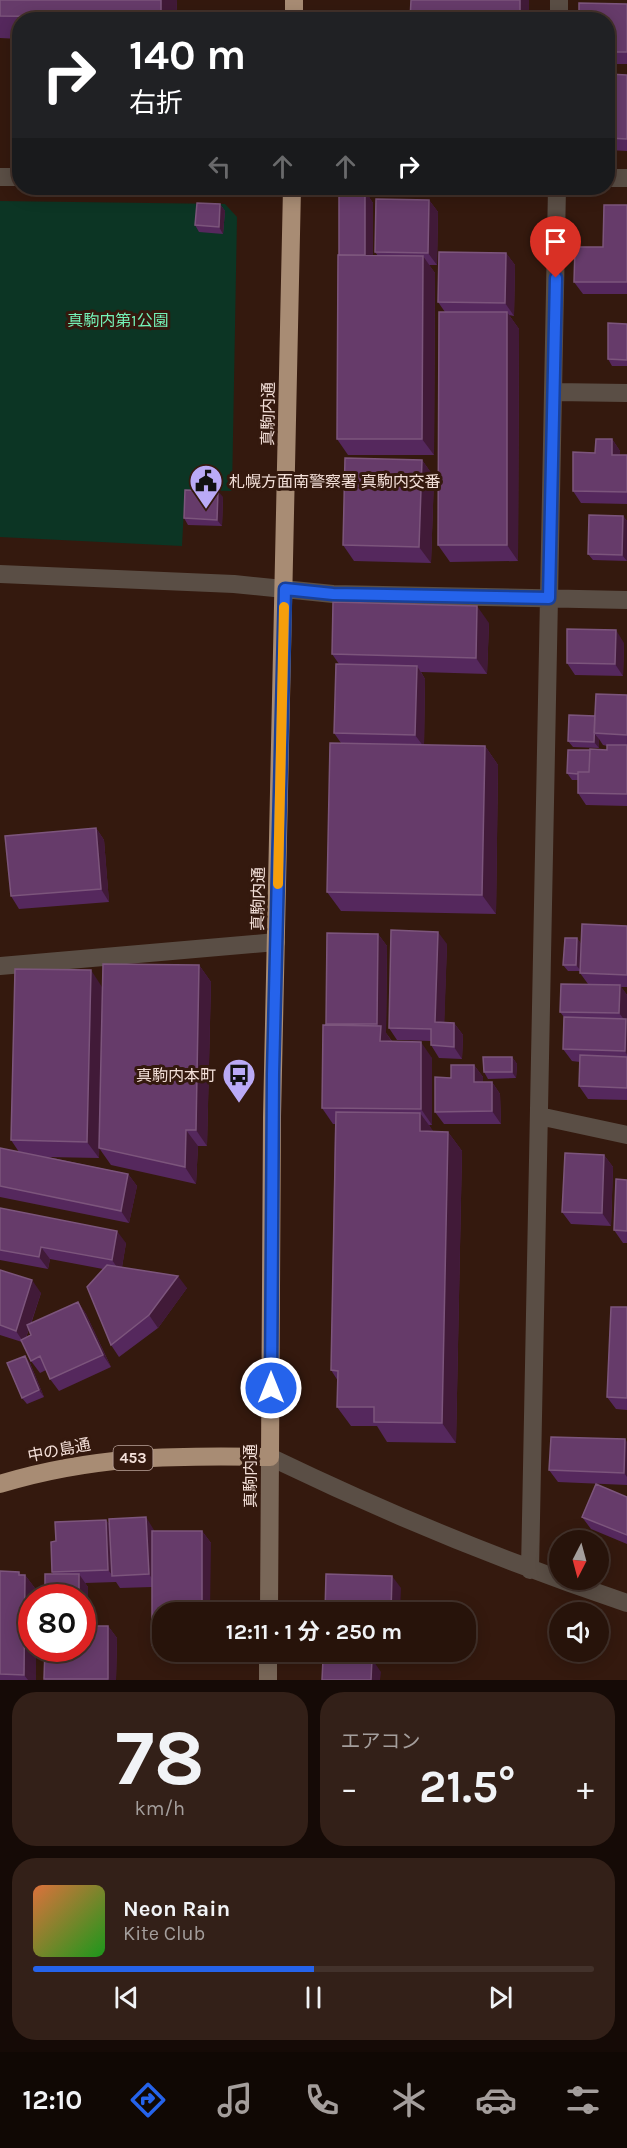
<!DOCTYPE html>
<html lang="ja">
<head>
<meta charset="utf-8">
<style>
	body { margin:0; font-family:Karla,"Noto Sans JP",sans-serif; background:#332018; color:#f1f3f6; height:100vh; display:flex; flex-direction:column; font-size:22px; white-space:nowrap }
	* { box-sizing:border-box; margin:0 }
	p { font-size:20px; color:#a49e9c }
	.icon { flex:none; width:33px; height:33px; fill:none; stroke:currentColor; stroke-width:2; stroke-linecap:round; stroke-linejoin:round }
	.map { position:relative; height:1680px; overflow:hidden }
	.drawer { display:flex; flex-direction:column; gap:12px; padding:12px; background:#150a06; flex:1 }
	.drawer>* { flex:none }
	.top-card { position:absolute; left:12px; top:12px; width:603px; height:183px; border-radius:24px; box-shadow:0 3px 15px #0003,0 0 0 2px #43322b; background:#202124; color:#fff; overflow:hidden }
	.needle { width:39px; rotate:186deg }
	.fabs { position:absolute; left:549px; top:1530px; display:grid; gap:12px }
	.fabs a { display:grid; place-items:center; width:60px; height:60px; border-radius:50%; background:#27130a; box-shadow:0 3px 15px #0003,0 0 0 2px #43322b; font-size:30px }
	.speed { position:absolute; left:18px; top:1584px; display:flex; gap:12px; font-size:30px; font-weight:700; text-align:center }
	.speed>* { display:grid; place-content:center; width:78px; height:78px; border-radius:50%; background:#27130a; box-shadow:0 3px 15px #0003,0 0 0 2px #43322b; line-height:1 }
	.speed .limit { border:9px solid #d22; background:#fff; color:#111 }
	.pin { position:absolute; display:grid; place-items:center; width:51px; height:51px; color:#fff; margin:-62px -26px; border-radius:50% 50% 50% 0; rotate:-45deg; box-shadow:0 0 6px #0007 }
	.pin .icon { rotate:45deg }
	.me { position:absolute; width:66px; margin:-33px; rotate:0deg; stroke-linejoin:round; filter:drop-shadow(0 0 4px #0008) }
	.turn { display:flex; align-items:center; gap:21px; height:126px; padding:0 18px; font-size:27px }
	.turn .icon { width:78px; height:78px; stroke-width:2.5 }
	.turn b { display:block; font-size:42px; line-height:51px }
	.lanes { display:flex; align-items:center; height:57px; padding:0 18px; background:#0003; justify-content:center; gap:30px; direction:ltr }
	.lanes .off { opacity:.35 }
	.big { font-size:45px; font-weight:700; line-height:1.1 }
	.drawer .card { flex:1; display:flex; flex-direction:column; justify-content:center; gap:9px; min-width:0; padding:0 21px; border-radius:24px; background:#332018 }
	.drawer .dial { align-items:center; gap:0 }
	.dial b { font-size:78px; line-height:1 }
	.song { display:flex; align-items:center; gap:18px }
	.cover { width:72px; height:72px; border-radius:9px; background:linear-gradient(135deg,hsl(20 70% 55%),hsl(120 70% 35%)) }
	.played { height:6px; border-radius:3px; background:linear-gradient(90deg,#2563eb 50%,#43322b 50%) }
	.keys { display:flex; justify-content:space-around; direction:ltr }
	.heat { display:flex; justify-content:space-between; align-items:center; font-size:33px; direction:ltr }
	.drawer .tiles { flex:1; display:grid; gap:12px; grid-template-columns:1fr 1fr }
	.card:last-child { grid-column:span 2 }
	.trip { position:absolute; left:152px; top:1602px; width:324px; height:60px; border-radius:24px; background:#27130a; box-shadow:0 3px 15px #0003,0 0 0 2px #43322b; font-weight:700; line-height:60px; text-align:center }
	.menu { display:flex; height:96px; justify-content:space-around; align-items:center; background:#100804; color:#a49e9c }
	.menu .icon { width:42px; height:42px }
	.menu .on { color:#2563eb }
	.menu b { font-size:27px; color:#f1f3f6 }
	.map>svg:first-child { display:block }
</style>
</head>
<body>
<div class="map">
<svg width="627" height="1680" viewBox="0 0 627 1680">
	<rect width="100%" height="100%" fill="#34190e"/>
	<path fill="#0c3524" d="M0,201L225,204L237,217L232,491L185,490L182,546L0,537Z"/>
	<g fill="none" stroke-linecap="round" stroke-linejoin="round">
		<path stroke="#5a4e45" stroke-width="18" d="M559,20V0
			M0,177H20
			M608,178H627
			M554,392L627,393
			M0,574L234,584L333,594L627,600
			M0,966L276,942
			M539,1116L627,1135
			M270,1457C386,1513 505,1562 627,1603
			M530,1570L557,188"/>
		<path stroke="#796758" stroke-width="18" d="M269,1612L270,1457
			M268,1680V1652"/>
		<path stroke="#a88c74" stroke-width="18" d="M294,20V0
			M0,1484C91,1456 175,1455 270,1457L272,1117L292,188"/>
	</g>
	<path fill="#55285d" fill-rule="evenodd" d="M0,0H177L176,20H20V39L0,38Z
		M627,4V64H608V20Z
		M608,74L627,75V151L608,150Z
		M365,191L373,203V256H378L375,252L429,200L438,212L437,265H429L435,273L434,455H348L337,439L339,255Z
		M220,204L225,211L223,234L199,232L195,225Z
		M627,205V294H583L574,282L603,247Z
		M506,253L515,265L514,316L509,315L519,329L518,561L450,562L438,545L445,312L438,302Z
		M627,324V366H612L608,359Z
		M612,439L620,451V455H627V504L581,503L573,491L595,453Z
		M422,460L434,477L431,563L354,561L343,545Z
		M223,497L222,526L188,525L184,518Z
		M623,516L627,521V561L593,560L588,554Z
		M489,623L487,674L421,672L425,679L424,745L485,746L498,765L496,914L341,911L327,892L341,743L334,733L339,664L332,654Z
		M624,643L623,676L575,675L567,663Z
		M627,695V806L586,805L578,793V780H572L567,773L590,750H607V746L603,745L599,739V748L573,747L568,741Z
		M96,828L104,840L109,902L19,909L11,896Z
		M627,926V987H621L627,995V1100L588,1099L579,1086L580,1062L572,1061L563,1049L564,1017L560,1012L588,984L580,973V971H568L563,965L577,938L581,944Z
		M378,934L387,946L386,1033L392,1041L432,1058V1125H429L433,1132H448L462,1151L456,1443L387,1442L377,1426H351L337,1407L338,1381L331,1370L335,1124H333L322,1108L327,1025L326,1024Z
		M447,944L444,1023H454L463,1035L462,1059L439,1058L431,1045V1041L397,1040L389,1028Z
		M199,965L211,982L207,1146H198L196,1184L111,1165L99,1148Z
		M102,987L99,1158L48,1157L128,1174L137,1186L129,1223L0,1197V1148L19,1152L11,1140Z
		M512,1057L517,1064L516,1078L488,1079L484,1072Z
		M474,1065L483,1077V1082H492L500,1094L501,1124H444L435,1112L451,1078Z
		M604,1155L613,1167L611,1226L571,1224L562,1212Z
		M627,1180V1243H623L614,1230Z
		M0,1208L126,1243L122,1267L187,1288L158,1328L119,1357L111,1345L103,1269L50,1259L48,1269L0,1260Z
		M0,1270L41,1293L31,1324L78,1302L86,1314L111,1367L59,1391L50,1379L46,1370L40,1373L31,1361L22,1342L0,1335ZM29,1329L31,1335L26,1338Z
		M627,1307V1410L616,1409L607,1397Z
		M30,1363L44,1397L27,1404L22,1398Z
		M627,1442V1485L558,1482L549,1470Z
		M627,1497V1544L591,1529L582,1517Z
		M106,1520L109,1524L154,1530V1531H202L211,1543L162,1612V1652H210V1657H161L152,1645V1587L120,1588L116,1582L85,1583L88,1587V1626H108L117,1638L116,1680H45L44,1679L53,1574L52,1572L56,1541Z
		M0,1571L25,1575L37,1591V1598H32V1648H36V1680H0Z"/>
	<path fill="#411a38" d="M161,0H177L176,20H162L161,18Z
		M520,0H529V20H520Z
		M365,191L373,203V267L365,255Z
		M429,200L438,212L437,265L428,253Z
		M220,204L225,211L223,234L219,227Z
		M506,253L515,265L514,316L505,303Z
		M423,256L435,273L434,455L422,439Z
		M507,312L519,329L518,561L507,545Z
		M612,439L620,451V467L612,455Z
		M422,460L434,477L431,563L419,547Z
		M218,491L223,497L222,526L217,520Z
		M623,516L627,521V561L622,555Z
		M477,606L489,623L487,674L476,658Z
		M616,630L624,643L623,676L615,664Z
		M417,666L425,679L424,747L415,735Z
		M595,716L594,733L599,739V748L594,742Z
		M485,746L498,765L496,914L482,895Z
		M96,828L104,840L109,902L101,889Z
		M438,932L447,944L444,1035L435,1022Z
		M378,934L387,946L386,1033L392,1042L380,1041L381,1029L377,1024Z
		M577,938L582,945L581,971L576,965Z
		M199,965L211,982L207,1146L196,1130Z
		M91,970L102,987L99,1158L87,1142Z
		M620,985L627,995V1055L625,1051L626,1022L619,1013Z
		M454,1023L463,1035L462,1059L454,1047Z
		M421,1042L432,1058V1125L421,1109Z
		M512,1057L517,1064L516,1078L512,1072Z
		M474,1065L483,1077V1094L474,1082Z
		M492,1082L500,1094L501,1124L492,1111Z
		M420,1113L434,1132L420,1131Z
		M186,1130L198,1146L196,1184L185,1167Z
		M448,1132L462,1151L456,1443L442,1423Z
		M604,1155L613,1167L611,1226L602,1213Z
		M128,1174L137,1186L129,1223L121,1211Z
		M117,1231L126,1243L121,1273L112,1260Z
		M41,1247L50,1259L48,1269L39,1257Z
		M178,1276L187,1288L158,1328L149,1315Z
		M32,1280L41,1293L24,1343L16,1331Z
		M78,1302L86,1314L111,1367L103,1355Z
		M25,1356L30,1363L44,1397L39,1390Z
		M625,1439L627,1442V1477L624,1473Z
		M146,1517L154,1530L157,1586L149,1574Z
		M106,1520L115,1532L113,1576L108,1570Z
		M202,1531L211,1543L210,1612H202Z
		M19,1572L25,1580V1575L37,1591V1598H32V1648H36V1680H28L24,1675Z
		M79,1574L88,1587V1638L82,1631V1598H79Z
		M392,1576L401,1588L400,1612H391Z
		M108,1626L117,1638L116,1680H108Z
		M372,1659L381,1672L380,1680H371Z"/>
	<path fill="#663b6a" stroke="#7c557c" stroke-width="1.5" d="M0,0H161V18L0,16Z
		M411,0H520V20H410Z
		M579,3L627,4V52H608V20H579Z
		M608,74L627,75V139L608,138Z
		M339,190L365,191V255H339Z
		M376,199L429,200L428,253L375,252Z
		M197,203L220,204L219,227L195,225Z
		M604,205H627V282H574L575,247H603Z
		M439,252L506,253L505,303L438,302Z
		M338,255L423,256L422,439H337Z
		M439,312H507V545H438Z
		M608,323L627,324V360L608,359Z
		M596,439H612V455H627V492L573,491V452L595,453Z
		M345,458L422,460L419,547L343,545Z
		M185,490L218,491L217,520L184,518Z
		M589,515L623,516L622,555L588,554Z
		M333,602L477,606L476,658L332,654Z
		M567,629L616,630L615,664L567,663Z
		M336,664L417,666L415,735L334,733Z
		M596,694L627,695V735L594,733Z
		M569,715L595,716L594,742L568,741Z
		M330,743L485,746L482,895L327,892Z
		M607,745H627V794L578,793V772H589L590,749L607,750Z
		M568,750H590L589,772H578V774L567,773Z
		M96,828L101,889L11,896L5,836Z
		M582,924L627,926V975L580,973Z
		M391,930L438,932L435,1022L454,1023V1047L431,1045V1029L389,1028Z
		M327,933L378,934L377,1024H326Z
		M565,938H577L576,965H563Z
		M103,964L199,965L196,1130H186L185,1167L99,1148Z
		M15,969L91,970L87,1142L11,1140Z
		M561,984L620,985L619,1013L560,1012Z
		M564,1017L626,1019L625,1051L563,1049Z
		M323,1025L381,1026L380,1041L421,1042V1109L322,1108Z
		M580,1055L627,1057V1088L579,1086Z
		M483,1057H512V1072H484Z
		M451,1065H474V1082H492V1111L435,1112V1077L451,1078Z
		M336,1112L420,1113V1131L448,1132L442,1423L374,1422V1407H337L338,1371L331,1370Z
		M0,1148L128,1174L121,1211L0,1186Z
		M565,1153L604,1155L602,1213L562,1212Z
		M616,1179L627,1180V1231L614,1230Z
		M0,1208L117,1231L112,1260L41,1247L39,1257L0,1250Z
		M107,1265L178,1276L149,1315L111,1345L87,1287Z
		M0,1270L32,1280L16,1331L0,1325Z
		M78,1302L103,1355L50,1379L40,1356L31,1361L21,1340L31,1335L27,1325Z
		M611,1307H627V1398L607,1397Z
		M25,1356L39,1390L22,1398L7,1363Z
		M551,1437L625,1439L624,1473L549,1470Z
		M596,1484L627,1497V1535L582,1517Z
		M146,1517L149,1574L112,1576L109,1519Z
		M106,1520L108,1570L52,1572L51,1542L56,1541L55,1522Z
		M152,1531H202V1612H162V1645H152Z
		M0,1571L19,1572V1575H25L24,1675L0,1674Z
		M45,1574H79V1598H45Z
		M326,1574L392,1576L391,1612H325Z
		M82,1626H108V1679H44L45,1648H82Z
		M323,1659H372L371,1680H322Z"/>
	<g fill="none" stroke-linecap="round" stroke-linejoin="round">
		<g stroke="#184099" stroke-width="15">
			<path id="route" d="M271,1388L273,1074L285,589L333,594L549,598L556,278"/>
		</g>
		<use href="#route" stroke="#2563eb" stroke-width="10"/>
		<path stroke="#f59e0b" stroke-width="10" d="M278,884L284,607"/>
	</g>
	<defs>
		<g id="civic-pin" transform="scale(1.725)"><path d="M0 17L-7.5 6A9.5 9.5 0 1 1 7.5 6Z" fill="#baaaf6" stroke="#34190e"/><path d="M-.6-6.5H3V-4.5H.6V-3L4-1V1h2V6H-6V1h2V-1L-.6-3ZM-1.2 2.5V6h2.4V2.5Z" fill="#111"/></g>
		<g id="bus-pin" transform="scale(1.725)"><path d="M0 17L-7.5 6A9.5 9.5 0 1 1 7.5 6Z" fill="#baaaf6" stroke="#34190e"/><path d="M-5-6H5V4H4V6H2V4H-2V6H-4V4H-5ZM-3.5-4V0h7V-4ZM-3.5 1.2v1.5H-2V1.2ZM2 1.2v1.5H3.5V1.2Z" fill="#111"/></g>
	</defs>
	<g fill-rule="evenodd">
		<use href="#civic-pin" x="206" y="481"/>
		<use href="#bus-pin" x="239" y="1075"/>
	</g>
	<g text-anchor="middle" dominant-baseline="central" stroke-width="6" stroke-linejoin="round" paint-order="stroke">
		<rect fill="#34190e" stroke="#baa49b" stroke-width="1.5" x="113.5" y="1446" width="39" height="24" rx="4.5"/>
		<g font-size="15" font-weight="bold" fill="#f3dfd8">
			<text x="133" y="1458">453</text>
		</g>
		<g font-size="16" fill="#73f1b7" stroke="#34190e">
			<text x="118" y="320">真駒内第1公園</text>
		</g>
		<g font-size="16" fill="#f3dfd8" stroke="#34190e">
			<text transform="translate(268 414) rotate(-89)">真駒内通</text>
			<text transform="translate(258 899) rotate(-89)">真駒内通</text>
			<text transform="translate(59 1450) rotate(-11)">中の島通</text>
			<text transform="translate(250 1476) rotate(-90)">真駒内通</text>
		</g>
		<g font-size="16" fill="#f3dfd8" stroke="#34190e" text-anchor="start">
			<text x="229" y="481">札幌方面南警察署 真駒内交番</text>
			<text x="216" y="1075" text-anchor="end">真駒内本町</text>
		</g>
	</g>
</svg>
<div class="fabs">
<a><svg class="needle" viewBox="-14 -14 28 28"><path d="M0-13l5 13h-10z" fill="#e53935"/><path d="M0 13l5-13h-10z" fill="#a49e9c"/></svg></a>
<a><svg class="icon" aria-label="sound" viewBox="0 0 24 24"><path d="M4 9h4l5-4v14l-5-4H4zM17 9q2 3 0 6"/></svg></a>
</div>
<div class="speed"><div class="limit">80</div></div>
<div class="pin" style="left:556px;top:278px;background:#d93025"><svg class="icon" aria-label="arrive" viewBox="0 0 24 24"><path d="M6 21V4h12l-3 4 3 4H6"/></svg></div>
<svg class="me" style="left:271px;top:1388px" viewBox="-20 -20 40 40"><circle r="17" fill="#2563eb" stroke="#fff" stroke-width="3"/><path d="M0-11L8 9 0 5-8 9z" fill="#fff"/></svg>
<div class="trip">12:11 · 1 分 · 250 m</div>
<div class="top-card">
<div class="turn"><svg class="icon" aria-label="right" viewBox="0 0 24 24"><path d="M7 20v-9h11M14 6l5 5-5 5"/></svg><div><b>140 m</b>右折</div></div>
<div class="lanes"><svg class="icon off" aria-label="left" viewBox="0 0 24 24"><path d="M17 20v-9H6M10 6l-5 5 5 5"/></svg><svg class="icon off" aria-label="ahead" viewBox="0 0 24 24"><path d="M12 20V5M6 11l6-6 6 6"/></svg><svg class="icon off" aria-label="ahead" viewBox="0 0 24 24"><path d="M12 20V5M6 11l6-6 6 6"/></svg><svg class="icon" aria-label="right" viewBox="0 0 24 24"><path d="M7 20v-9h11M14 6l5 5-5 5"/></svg></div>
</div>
</div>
<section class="drawer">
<div class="tiles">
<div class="card dial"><b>78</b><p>km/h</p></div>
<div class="card"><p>エアコン</p>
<div class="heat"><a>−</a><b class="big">21.5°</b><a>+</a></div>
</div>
<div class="card">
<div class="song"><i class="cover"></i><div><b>Neon Rain</b><p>Kite Club</p></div></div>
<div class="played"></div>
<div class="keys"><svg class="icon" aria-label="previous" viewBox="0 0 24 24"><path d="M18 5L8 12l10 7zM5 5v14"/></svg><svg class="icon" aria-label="pause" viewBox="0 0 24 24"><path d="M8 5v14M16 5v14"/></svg><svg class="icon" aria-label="next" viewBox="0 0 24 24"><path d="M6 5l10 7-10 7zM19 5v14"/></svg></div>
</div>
</div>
</section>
<nav class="menu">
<b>12:10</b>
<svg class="icon on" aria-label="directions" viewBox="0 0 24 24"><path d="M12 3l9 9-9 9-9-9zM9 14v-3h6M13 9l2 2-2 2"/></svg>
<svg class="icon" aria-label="music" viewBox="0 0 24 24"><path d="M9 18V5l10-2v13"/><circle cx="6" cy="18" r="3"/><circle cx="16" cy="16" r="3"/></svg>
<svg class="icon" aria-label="phone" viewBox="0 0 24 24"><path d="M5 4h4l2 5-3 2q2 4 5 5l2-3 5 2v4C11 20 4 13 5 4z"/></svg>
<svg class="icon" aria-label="climate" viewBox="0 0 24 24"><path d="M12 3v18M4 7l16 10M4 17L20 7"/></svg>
<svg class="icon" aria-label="car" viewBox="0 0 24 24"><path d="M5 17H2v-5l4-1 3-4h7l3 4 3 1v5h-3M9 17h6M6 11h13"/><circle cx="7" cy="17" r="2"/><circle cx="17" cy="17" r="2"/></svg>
<svg class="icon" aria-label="filters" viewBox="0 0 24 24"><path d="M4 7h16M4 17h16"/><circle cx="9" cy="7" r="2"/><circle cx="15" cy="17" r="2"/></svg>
</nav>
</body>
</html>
